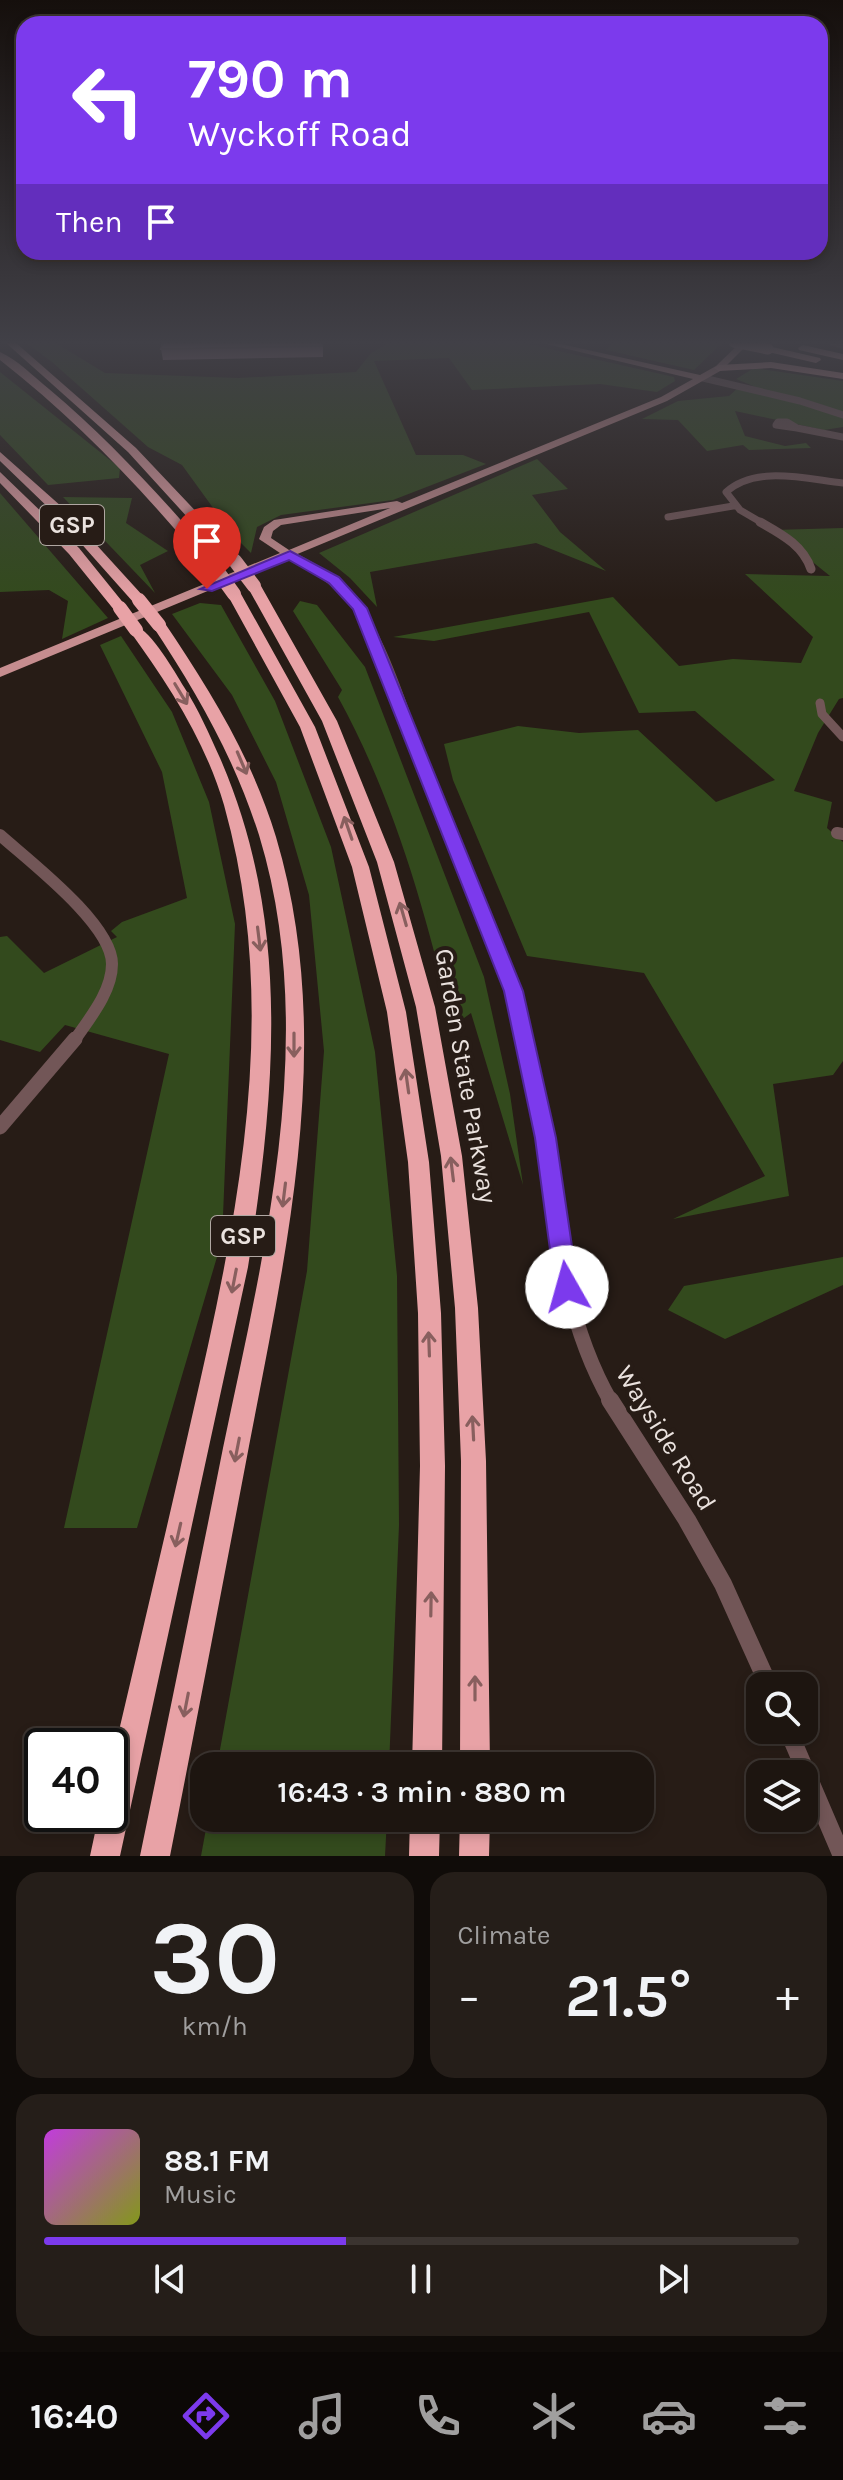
<!DOCTYPE html>
<html lang="en">
<head>
<meta charset="utf-8">
<style>
	body { margin:0; font-family:Karla,sans-serif; background:#251e19; color:#f1f3f6; height:100vh; display:flex; flex-direction:column; font-size:30px; white-space:nowrap }
	* { box-sizing:border-box; margin:0 }
	p { font-size:26px; color:#a09f9f }
	.icon { flex:none; width:44px; height:44px; fill:none; stroke:currentColor; stroke-width:2; stroke-linecap:round; stroke-linejoin:round }
	.map { position:relative; height:1856px; overflow:hidden }
	.panel { display:flex; flex-direction:column; gap:16px; padding:16px; background:#100c09; flex:1 }
	.panel>* { flex:none }
	.banner { position:absolute; left:16px; top:16px; width:812px; height:244px; border-radius:24px; box-shadow:0 4px 12px #0003,0 0 0 2px #3b3430; background:#7c3aed; color:#fff; overflow:hidden }
	.controls { position:absolute; left:746px; top:1672px; display:grid; gap:16px }
	.controls a { display:grid; place-items:center; width:72px; height:72px; border-radius:16px; background:#1d1510; box-shadow:0 4px 12px #0003,0 0 0 2px #3b3430; font-size:40px }
	.speed { position:absolute; left:24px; top:1728px; display:flex; gap:16px; font-size:40px; font-weight:700; text-align:center }
	.speed>* { display:grid; place-content:center; width:104px; height:104px; border-radius:50%; background:#1d1510; box-shadow:0 4px 12px #0003,0 0 0 2px #3b3430; line-height:1 }
	.speed .limit { border:4px solid #111; border-radius:12px; background:#fff; color:#111 }
	.pin { position:absolute; display:grid; place-items:center; width:68px; height:68px; color:#fff; margin:-82px -34px; border-radius:50% 50% 50% 0; rotate:-45deg; box-shadow:0 0 8px #0007 }
	.pin .icon { rotate:45deg }
	.me { position:absolute; width:88px; margin:-44px; rotate:353deg; stroke-linejoin:round; filter:drop-shadow(0 0 6px #0008) }
	.turn { display:flex; align-items:center; gap:28px; height:168px; padding:0 40px; font-size:36px }
	.turn .icon { width:104px; height:104px; stroke-width:2.5 }
	.turn b { display:block; font-size:56px; line-height:68px }
	.then { display:flex; align-items:center; height:76px; padding:0 40px; background:#0003; gap:16px; font-size:30px }
	.big { font-size:60px; font-weight:600; line-height:1.1 }
	.panel .widget { flex:1; display:flex; flex-direction:column; justify-content:center; gap:12px; min-width:0; padding:0 28px; border-radius:24px; background:#251e19 }
	.panel .dial { align-items:center; gap:0 }
	.dial b { font-size:104px; line-height:1 }
	.song { display:flex; align-items:center; gap:24px }
	.cover { width:96px; height:96px; border-radius:12px; background:linear-gradient(135deg,hsl(290 70% 55%),hsl(70 70% 35%)) }
	.played { height:8px; border-radius:4px; background:linear-gradient(90deg,#7c3aed 40%,#3b3430 40%) }
	.keys { display:flex; justify-content:space-around; direction:ltr }
	.heat { display:flex; justify-content:space-between; align-items:center; font-size:44px; direction:ltr }
	.panel .tiles { flex:1; display:grid; gap:16px; grid-template-columns:1fr 1fr }
	.widget:last-child { grid-column:span 2 }
	.trip { position:absolute; left:190px; top:1752px; width:464px; height:80px; border-radius:24px; background:#1d1510; box-shadow:0 4px 12px #0003,0 0 0 2px #3b3430; font-weight:600; line-height:80px; text-align:center }
	.dock { display:flex; height:128px; justify-content:space-around; align-items:center; background:#0c0806; color:#a09f9f }
	.dock .icon { width:56px; height:56px }
	.dock .current { color:#7c3aed }
	.dock b { font-size:36px; color:#f1f3f6 }
	.map>svg:first-child { display:block }
</style>
</head>
<body>
<div class="map">
<svg width="843" height="1856" viewBox="0 0 843 1856">
	<rect width="100%" height="100%" fill="#271c16"/>
	<path fill="#334a1d" d="M25,342H54L105,373L238,378L356,372L371,353L390,342H519L674,377L675,381L657,392L600,384L472,390L449,358L374,361L416,455H463L486,464L393,500L281,515L257,527L251,553L232,534L182,465L148,447L52,362Z
		M609,342H711L721,344L694,370L606,350L611,344Z
		M754,368L843,381V427L824,430L735,411L745,436L785,446L806,443L811,448L749,450L743,445L707,451L678,420L642,419L678,401L729,396L739,387L758,388L736,379Z
		M0,372L120,468L119,478L48,485L0,435Z
		M537,459L568,489L532,495L560,532L606,571L536,543L370,572L377,607L350,578L319,553Z
		M0,493L108,618L62,639L68,601L49,590L0,592Z
		M63,497L132,498L126,523L168,551L140,565L155,593Z
		M843,528V698L839,699L818,733L794,791L832,802L827,828L843,842V1061L833,1075L773,1084L789,1196L673,1219L765,1176L644,973L527,956L453,780L444,744L518,726L579,733L638,730L716,802L775,780L695,711L639,713L589,612L434,641L393,637L613,597L679,666L733,659L801,663L813,637L745,574L830,576L773,530Z
		M300,601L317,605L365,667L484,977L510,1094L523,1185L471,1013L453,1026C425,911 395,801 338,697L342,690L293,611Z
		M200,603L221,605L275,701L331,847L375,1052L397,1276L399,1525L389,1766H217L307,1271L324,1051L309,895L276,782L232,695L172,614Z
		M121,636L172,712L209,802L235,924L222,1240L137,1528H64L169,1054L65,1025L40,1052L0,1040V937L7,936L44,973L117,937L111,931L122,922L187,898L162,772L100,645Z
		M843,1257V1285L725,1339L668,1310L684,1286Z
		M208,1818H387L385,1856H201Z"/>
	<g fill="none" stroke-linecap="round" stroke-linejoin="round">
		<path stroke="#725657" stroke-width="7" d="M832,342L843,345
			M703,378L800,401L843,415
			M778,422H787L797,428L776,425Z
			M797,428L843,437
			M668,517L733,506
			M764,524L740,510L726,492C756,465 806,479 843,483"/>
		<path stroke="#725657" stroke-width="9" d="M760,522C781,534 803,545 811,569
			M290,555C309,565 327,575 342,590C381,629 400,702 420,753
			M820,703L822,714L843,737"/>
		<path stroke="#725657" stroke-width="12" d="M419,751L514,991L526,1041
			M837,833L843,834
			M0,835C29,861 112,924 112,964C112,992 89,1019 74,1041"/>
		<path stroke="#725657" stroke-width="15" d="M525,1039C554,1159 548,1293 611,1402
			M0,1127L75,1039"/>
		<path stroke="#725657" stroke-width="18" d="M610,1400L687,1520L723,1584L769,1686
			M788,1730L842,1856"/>
		<path fill="#c68d8f" fill-rule="evenodd" d="M538,342H552L700,375L716,366L741,342H750L722,370L667,401L0,677V668L280,553L259,539L264,527L274,520L397,501L402,503L661,397L693,379ZM390,508L289,550L271,538L273,531L281,525Z"/>
		<path fill="#e8a2a6" fill-rule="evenodd" d="M5,342H15L136,448L240,558V564H230L128,452Z
			M803,345L843,354V360L799,350L798,348Z
			M768,346L820,358L821,360L816,363L764,351L763,349Z
			M0,352C18,360 34,377 49,389C112,442 167,503 221,566V572H211C147,494 79,422 0,360Z
			M771,362L843,373V379L771,368L719,371L714,368L719,365Z
			M0,452L62,507L144,597V603H134L54,513L0,461Z
			M0,472L79,548L125,605V611H115L69,554L0,483Z
			M254,582L261,586L337,721L394,862L435,1007L462,1156L478,1308L486,1461L490,1766H460L461,1461L455,1308L441,1156L416,1007L377,862L322,721L247,586Z
			M234,590L241,594L315,727L369,867L406,1012L429,1162L441,1313L445,1466L442,1766H412L420,1466L418,1313L408,1162L387,1012L352,867L300,727L227,594Z
			M159,621L164,622C210,690 252,758 276,837C336,1038 287,1247 249,1446C223,1583 197,1719 170,1856H140C168,1720 196,1584 223,1448C264,1252 320,1034 259,835C234,757 197,693 152,625Z
			M136,626C151,631 175,672 184,687C199,710 209,734 220,758C292,923 275,1094 248,1267L120,1856H90L99,1814H110V1769C137,1653 165,1537 191,1421C238,1216 282,1012 224,805C205,740 168,684 129,630Z
			M410,1818H440L439,1856H409Z
			M460,1818H490L489,1856H459Z"/>
		<path stroke="#e8a2a6" stroke-width="11" d="M734,342L768,349"/>
		<path stroke="#e8a2a6" stroke-width="14" d="M235,561L254,586
			M216,569L234,594
			M139,600L159,625
			M120,608L136,630"/>
	</g>
	<path fill="#cf98b0" d="M323,342V357L163,360L161,349Z"/>
	<path fill="#f1b1cd" stroke="#a97c90" stroke-width="2" d="M163,342H322V346L161,349Z"/>
	<defs><path id="oneway-shaft" d="M-6 0H5M1.5-3L5.5 0L1.5 3" fill="none" stroke-width="1.6" stroke-linecap="round" stroke-linejoin="round" transform="scale(2)"/></defs>
	<g stroke="#885f5e">
		<use href="#oneway-shaft" transform="translate(181 694) rotate(59)"/>
		<use href="#oneway-shaft" transform="translate(242 763) rotate(67)"/>
		<use href="#oneway-shaft" transform="translate(348 828) rotate(-109)"/>
		<use href="#oneway-shaft" transform="translate(403 914) rotate(-106)"/>
		<use href="#oneway-shaft" transform="translate(259 939) rotate(83)"/>
		<use href="#oneway-shaft" transform="translate(294 1045) rotate(90)"/>
		<use href="#oneway-shaft" transform="translate(407 1081) rotate(-98)"/>
		<use href="#oneway-shaft" transform="translate(452 1169) rotate(-97)"/>
		<use href="#oneway-shaft" transform="translate(284 1195) rotate(97)"/>
		<use href="#oneway-shaft" transform="translate(234 1281) rotate(101)"/>
		<use href="#oneway-shaft" transform="translate(429 1344) rotate(-92)"/>
		<use href="#oneway-shaft" transform="translate(473 1428) rotate(-93)"/>
		<use href="#oneway-shaft" transform="translate(237 1450) rotate(101)"/>
		<use href="#oneway-shaft" transform="translate(178 1535) rotate(103)"/>
		<use href="#oneway-shaft" transform="translate(431 1604) rotate(-89)"/>
		<use href="#oneway-shaft" transform="translate(475 1688) rotate(-90)"/>
		<use href="#oneway-shaft" transform="translate(186 1705) rotate(101)"/>
	</g>
	<linearGradient id="sky" x2="0" y2="1"><stop stop-color="#150f0c"/><stop offset="0.57" stop-color="#414047"/><stop offset="1" stop-color="#414047" stop-opacity="0"/></linearGradient>
	<rect width="843" height="601" fill="url(#sky)"/>
	<path fill="#7c3aed" stroke="#51269a" stroke-width="2" d="M290,551L339,577L367,608L523,991L556,1138L578,1287L575,1293L567,1296L558,1293L555,1287L535,1138L504,991L353,609L329,583L289,560L212,591L200,589Z"/>
	<g text-anchor="middle" dominant-baseline="central" stroke-width="8" stroke-linejoin="round" paint-order="stroke">
		<g fill="#271c16" stroke="#b0a7a2" stroke-width="2">
			<rect x="40" y="505" width="64" height="40" rx="6"/>
			<rect x="211" y="1216" width="64" height="40" rx="6"/>
		</g>
		<g font-size="24" font-weight="bold" fill="#eae2de">
			<text x="72" y="525">GSP</text>
			<text x="243" y="1236">GSP</text>
		</g>
		<g font-size="26" fill="#eae2de" stroke="#271c16">
			<text transform="translate(466 1076) rotate(80)">Garden State Parkway</text>
			<text transform="translate(666 1438) rotate(58)">Wayside Road</text>
		</g>
	</g>
</svg>
<div class="controls">
<a><svg class="icon" aria-label="search" viewBox="0 0 24 24"><circle cx="10" cy="10" r="6"/><path d="M15 15l6 6"/></svg></a>
<a><svg class="icon" aria-label="layers" viewBox="0 0 24 24"><path d="M12 4l9 5-9 5-9-5zM3 14l9 5 9-5"/></svg></a>
</div>
<div class="speed"><div class="limit">40</div></div>
<div class="pin" style="left:207px;top:589px;background:#d93025"><svg class="icon" aria-label="arrive" viewBox="0 0 24 24"><path d="M6 21V4h12l-3 4 3 4H6"/></svg></div>
<svg class="me" style="left:567px;top:1287px" viewBox="-20 -20 40 40"><circle r="19" fill="#fff"/><path d="M0-13L10 11 0 6-10 11z" fill="#7c3aed"/></svg>
<div class="trip">16:43 · 3 min · 880 m</div>
<div class="banner">
<div class="turn"><svg class="icon" aria-label="left" viewBox="0 0 24 24"><path d="M17 20v-9H6M10 6l-5 5 5 5"/></svg><div><b>790 m</b>Wyckoff Road</div></div>
<div class="then">Then<svg class="icon" aria-label="arrive" viewBox="0 0 24 24"><path d="M6 21V4h12l-3 4 3 4H6"/></svg></div>
</div>
</div>
<section class="panel">
<div class="tiles">
<div class="widget dial"><b>30</b><p>km/h</p></div>
<div class="widget"><p>Climate</p>
<div class="heat"><a>−</a><b class="big">21.5°</b><a>+</a></div>
</div>
<div class="widget">
<div class="song"><i class="cover"></i><div><b>88.1 FM</b><p>Music</p></div></div>
<div class="played"></div>
<div class="keys"><svg class="icon" aria-label="previous" viewBox="0 0 24 24"><path d="M18 5L8 12l10 7zM5 5v14"/></svg><svg class="icon" aria-label="pause" viewBox="0 0 24 24"><path d="M8 5v14M16 5v14"/></svg><svg class="icon" aria-label="next" viewBox="0 0 24 24"><path d="M6 5l10 7-10 7zM19 5v14"/></svg></div>
</div>
</div>
</section>
<nav class="dock">
<b>16:40</b>
<svg class="icon current" aria-label="directions" viewBox="0 0 24 24"><path d="M12 3l9 9-9 9-9-9zM9 14v-3h6M13 9l2 2-2 2"/></svg>
<svg class="icon" aria-label="music" viewBox="0 0 24 24"><path d="M9 18V5l10-2v13"/><circle cx="6" cy="18" r="3"/><circle cx="16" cy="16" r="3"/></svg>
<svg class="icon" aria-label="phone" viewBox="0 0 24 24"><path d="M5 4h4l2 5-3 2q2 4 5 5l2-3 5 2v4C11 20 4 13 5 4z"/></svg>
<svg class="icon" aria-label="climate" viewBox="0 0 24 24"><path d="M12 3v18M4 7l16 10M4 17L20 7"/></svg>
<svg class="icon" aria-label="car" viewBox="0 0 24 24"><path d="M5 17H2v-5l4-1 3-4h7l3 4 3 1v5h-3M9 17h6M6 11h13"/><circle cx="7" cy="17" r="2"/><circle cx="17" cy="17" r="2"/></svg>
<svg class="icon" aria-label="filters" viewBox="0 0 24 24"><path d="M4 7h16M4 17h16"/><circle cx="9" cy="7" r="2"/><circle cx="15" cy="17" r="2"/></svg>
</nav>
</body>
</html>
